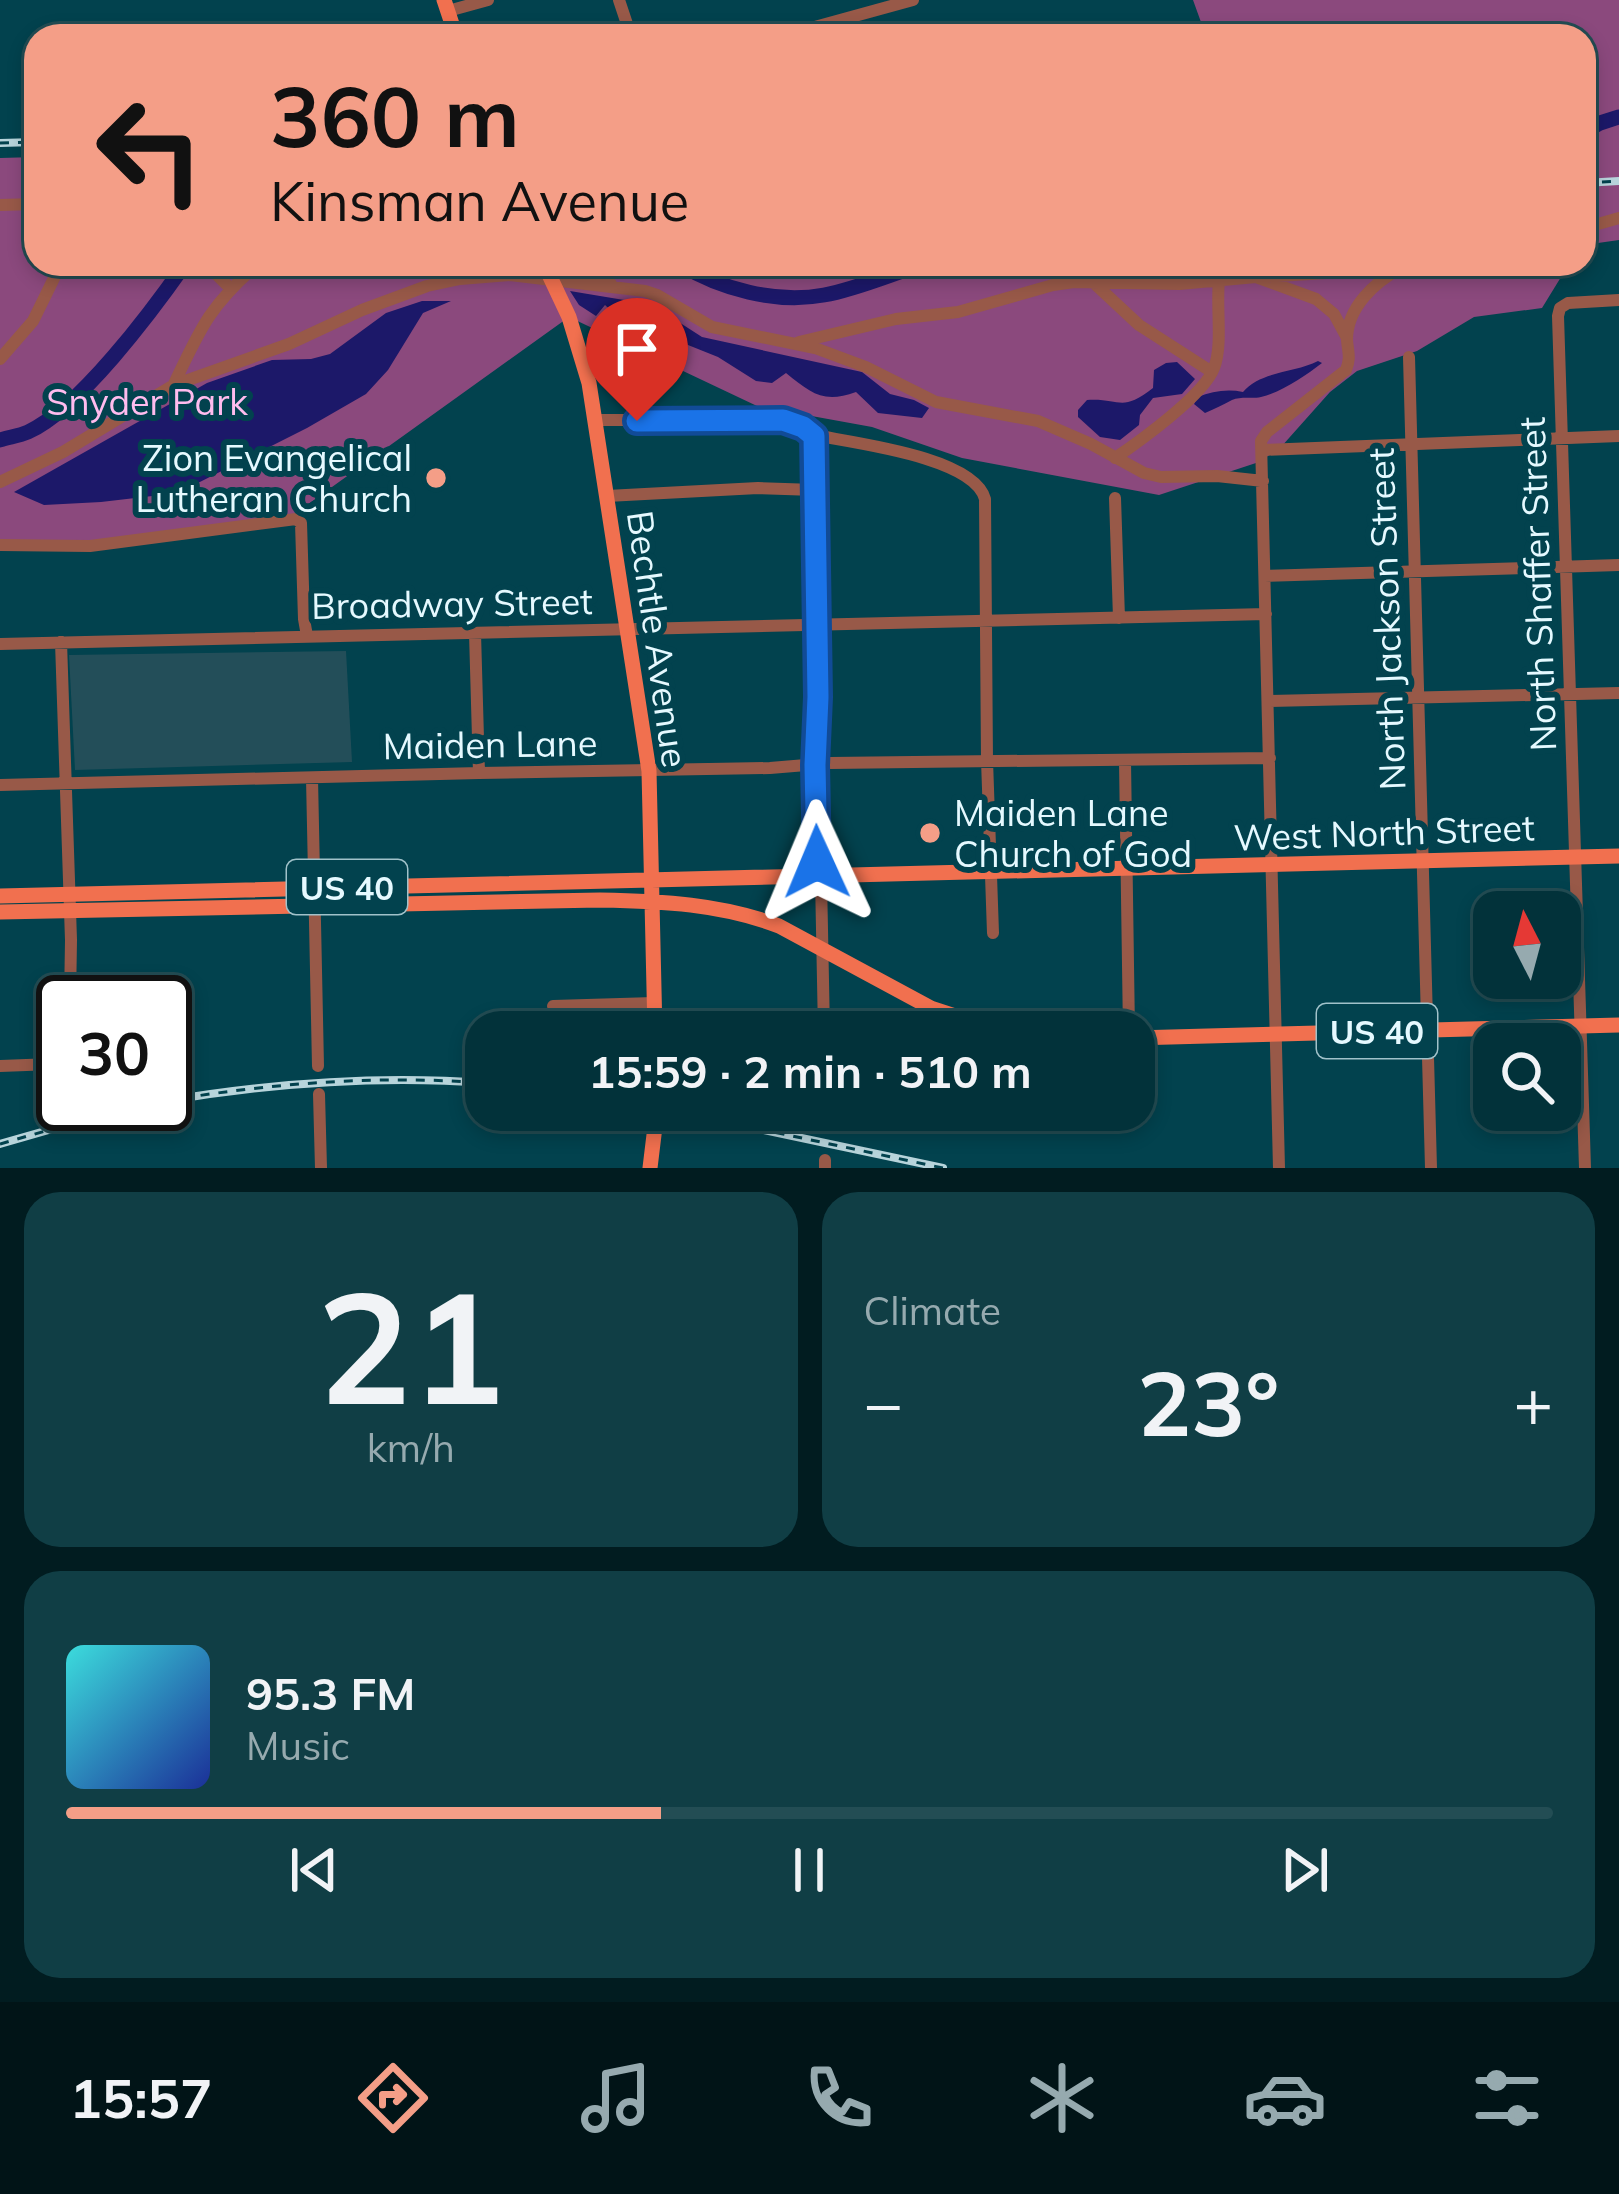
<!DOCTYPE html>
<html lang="en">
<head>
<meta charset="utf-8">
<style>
	body { margin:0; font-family:Mulish,sans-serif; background:#103e45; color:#f1f3f6; height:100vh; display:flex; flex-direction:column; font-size:45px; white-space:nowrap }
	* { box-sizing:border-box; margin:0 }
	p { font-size:39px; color:#96aaaf }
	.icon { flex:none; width:66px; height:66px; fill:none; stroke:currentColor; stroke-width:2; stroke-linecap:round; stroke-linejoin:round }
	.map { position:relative; height:1168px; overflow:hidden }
	.panel { display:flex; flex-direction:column; gap:24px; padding:24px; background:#011c20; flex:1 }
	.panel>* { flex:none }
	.guide { position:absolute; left:24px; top:24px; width:1572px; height:252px; border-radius:36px; box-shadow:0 6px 18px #0003,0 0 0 3px #234d54; background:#f49e87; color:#111; overflow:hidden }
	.needle { width:78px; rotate:354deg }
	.controls { position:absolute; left:1473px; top:891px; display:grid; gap:24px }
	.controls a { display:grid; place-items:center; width:108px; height:108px; border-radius:24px; background:#02323a; box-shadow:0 6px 18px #0003,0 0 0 3px #234d54; font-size:60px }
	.speed { position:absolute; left:36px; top:975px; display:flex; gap:24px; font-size:60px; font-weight:700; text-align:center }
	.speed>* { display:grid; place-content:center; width:156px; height:156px; border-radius:50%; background:#02323a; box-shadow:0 6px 18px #0003,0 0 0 3px #234d54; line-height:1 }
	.speed .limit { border:6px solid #111; border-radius:18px; background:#fff; color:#111 }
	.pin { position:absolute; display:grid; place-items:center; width:102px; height:102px; color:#fff; margin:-123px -51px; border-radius:50% 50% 50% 0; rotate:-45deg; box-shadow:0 0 12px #0007 }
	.pin .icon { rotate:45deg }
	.me { position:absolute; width:132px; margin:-66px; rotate:359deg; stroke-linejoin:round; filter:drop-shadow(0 0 9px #0008) }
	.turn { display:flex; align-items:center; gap:42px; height:252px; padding:0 48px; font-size:54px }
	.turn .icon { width:156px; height:156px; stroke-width:2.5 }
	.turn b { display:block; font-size:84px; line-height:102px }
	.big { font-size:90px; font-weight:700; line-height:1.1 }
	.panel .tile { flex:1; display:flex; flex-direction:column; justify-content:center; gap:18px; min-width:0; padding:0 42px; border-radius:36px; background:#103e45 }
	.panel .dial { align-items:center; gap:0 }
	.dial b { font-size:156px; line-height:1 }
	.song { display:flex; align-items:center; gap:36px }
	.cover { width:144px; height:144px; border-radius:18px; background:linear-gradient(135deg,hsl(180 70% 55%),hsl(230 70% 35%)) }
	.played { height:12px; border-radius:6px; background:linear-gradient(90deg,#f49e87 40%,#234d54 40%) }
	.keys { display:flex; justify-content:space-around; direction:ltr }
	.heat { display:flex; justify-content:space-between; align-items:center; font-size:66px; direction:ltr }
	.panel .tiles { flex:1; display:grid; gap:24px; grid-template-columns:1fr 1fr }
	.tile:last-child { grid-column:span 2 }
	.trip { position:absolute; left:465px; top:1011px; width:690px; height:120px; border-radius:36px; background:#02323a; box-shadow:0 6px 18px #0003,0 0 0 3px #234d54; font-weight:700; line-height:120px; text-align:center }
	.tab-bar { display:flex; height:192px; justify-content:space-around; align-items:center; background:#011417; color:#96aaaf }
	.tab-bar .icon { width:84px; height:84px }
	.tab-bar .current { color:#f49e87 }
	.tab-bar b { font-size:54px; color:#f1f3f6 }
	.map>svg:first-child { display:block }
</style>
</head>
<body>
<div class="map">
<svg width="1619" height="1168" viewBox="0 0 1619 1168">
	<rect width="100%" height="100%" fill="#02424e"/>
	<path fill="#234e59" d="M346,651L352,762L75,770L69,655Z"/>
	<path fill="#8b497d" d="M1193,0H1619V240L1584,245V36H1206Z
		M36,157V264H1569L1542,308L1474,317L1417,351L1357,371L1330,392L1281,447L1259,462L1159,495L962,458L872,427L757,406L569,317L286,520L71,548L0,543V158Z"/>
	<path fill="#1c1869" d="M570,291L624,300L674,319L702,337L862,372L890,394L914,400L929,408L922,418L878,413L856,392C823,404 811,393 786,373L772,383L756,381L718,357L618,317L605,305L596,316L579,305Z
		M422,301H451L423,313L388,370L366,394L307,428L178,493L101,502L44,505L14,492L207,383L272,360L311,359L330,354L386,313Z
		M1318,361L1322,363C1305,376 1282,392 1261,397C1252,399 1241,396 1232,400C1224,404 1215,409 1205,413L1194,404L1198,397C1212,391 1228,389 1243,392C1260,371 1295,373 1318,361Z
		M1177,362L1195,379L1182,394L1153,398L1140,415L1139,425L1120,440L1100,437L1078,417V410L1087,400C1121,398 1121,413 1153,388L1154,370L1166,363Z"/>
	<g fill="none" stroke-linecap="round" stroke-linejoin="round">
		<path stroke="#1c1869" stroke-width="15" d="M1584,132L1600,123L1619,117
			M680,264C720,289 776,304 824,295C857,289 891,274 923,264
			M0,440C9,437 19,436 28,432C79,409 152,311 185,264"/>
		<path stroke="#985948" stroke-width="12" d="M619,0L631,36
			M448,11L488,0
			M782,36L913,0
			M0,205L36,204
			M1584,228L1619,218
			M206,264L230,288
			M588,264L611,284
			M1263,277L1470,264
			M1094,283L1139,325L1212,372
			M799,342L896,319L958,312L1053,285L1074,282L1179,284L1256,277L1316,299L1334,314L1347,338
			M1409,357L1431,1168
			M0,359L33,321L61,264
			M174,384C200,329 210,305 258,264
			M597,420H783L803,427L814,435C854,443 974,457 985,499L987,760L993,933
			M814,435L818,697L815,765L816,869L821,878L824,1032
			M1262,450L1619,436
			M1115,458C1140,441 1204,395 1214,368C1223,345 1216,307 1219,281
			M0,482L63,452L174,385L289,344L362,310L427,286L460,279L510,275L645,291L657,295L712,327L815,348L866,367L936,402L1038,421L1091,444L1144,473L1161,477L1217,476L1263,481
			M607,496L758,488L815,490
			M1115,498L1119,618
			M0,545L90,546L296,519L301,523L304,619L307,636
			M1265,576L1619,565
			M475,633L479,773
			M61,642L71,940L70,1002
			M0,644L1266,614
			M1268,701L1619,693
			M1125,761L1129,1032
			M312,778L318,1066
			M0,785L479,773L770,768L830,763L1270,758
			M553,1006L654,1003
			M0,1066L53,1064L63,1061
			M319,1094L321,1168
			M825,1110V1125
			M825,1160V1168
			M1279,1168L1261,441L1267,432L1346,370C1351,357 1348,353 1347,340C1347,307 1375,282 1401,268
			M1585,1168L1558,316L1560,308L1568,303L1619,300"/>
		<path stroke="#f1704f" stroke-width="15" d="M444,0L456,36
			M544,264L569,317L589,383L649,771L655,1032
			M0,896L1619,856
			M0,912L600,900C661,901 722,904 779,926L931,1008L1004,1032
			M1134,1038L1619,1025
			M650,1168L657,1110"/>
		<g stroke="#b7d4db" stroke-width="8">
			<path id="rail" d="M0,143L36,142
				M1584,183L1619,181
				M165,1101C272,1083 378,1075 486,1083
				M670,1110L943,1168
				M0,1144L115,1111L151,1104"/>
		</g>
		<use href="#rail" stroke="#02424e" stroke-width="3" stroke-dasharray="9" stroke-linecap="butt"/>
	</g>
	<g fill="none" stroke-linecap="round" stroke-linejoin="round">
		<g stroke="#114b97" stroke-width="30">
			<path id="route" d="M637,421L783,420L803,427L814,436L818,697L815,765L817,862"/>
		</g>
		<use href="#route" stroke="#1a73e8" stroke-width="21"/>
	</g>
	<g fill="#f49e87" stroke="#02424e" stroke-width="4.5">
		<circle cx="436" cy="478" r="12"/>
		<circle cx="930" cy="833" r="12"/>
	</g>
	<g text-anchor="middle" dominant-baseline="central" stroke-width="12" stroke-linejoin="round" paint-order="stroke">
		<g fill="#02424e" stroke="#a1c2ca" stroke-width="3">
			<rect x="287" y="860" width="120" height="54" rx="9"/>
			<rect x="1317" y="1004" width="120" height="54" rx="9"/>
		</g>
		<g font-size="33" font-weight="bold" fill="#e5f9ff">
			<text x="347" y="887">US 40</text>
			<text x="1377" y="1031">US 40</text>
		</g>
		<g font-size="36" fill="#ffbcee" stroke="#02424e">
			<text x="147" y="401">Snyder Park</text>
		</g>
		<g font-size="36" fill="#e5f9ff" stroke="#02424e" text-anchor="end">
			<text x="412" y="457">Zion Evangelical<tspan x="412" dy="41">Lutheran Church</tspan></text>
			<text x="954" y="812" text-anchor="start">Maiden Lane<tspan x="954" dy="41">Church of God</tspan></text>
		</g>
		<g font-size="36" fill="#e5f9ff" stroke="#02424e">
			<text transform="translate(1537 584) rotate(-92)">North Shaffer Street</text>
			<text transform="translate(452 603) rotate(-1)">Broadway Street</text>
			<text transform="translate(1386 619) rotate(-92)">North Jackson Street</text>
			<text transform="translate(658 639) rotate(82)">Bechtle Avenue</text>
			<text transform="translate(490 744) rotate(-1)">Maiden Lane</text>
			<text transform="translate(1384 832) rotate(-2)">West North Street</text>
		</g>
	</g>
</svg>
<div class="controls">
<a><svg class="needle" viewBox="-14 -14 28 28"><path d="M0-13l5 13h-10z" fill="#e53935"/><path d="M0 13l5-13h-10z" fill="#96aaaf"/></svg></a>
<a><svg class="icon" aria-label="search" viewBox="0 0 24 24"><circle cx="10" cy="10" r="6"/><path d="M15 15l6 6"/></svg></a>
</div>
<div class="speed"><div class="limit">30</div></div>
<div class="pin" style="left:637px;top:421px;background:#d93025"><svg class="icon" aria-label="arrive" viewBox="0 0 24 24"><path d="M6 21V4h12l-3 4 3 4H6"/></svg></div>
<svg class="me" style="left:817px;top:862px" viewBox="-20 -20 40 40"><path d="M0-17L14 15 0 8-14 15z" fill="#1a73e8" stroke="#fff" stroke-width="4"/></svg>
<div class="trip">15:59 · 2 min · 510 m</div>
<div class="guide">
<div class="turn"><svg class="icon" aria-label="left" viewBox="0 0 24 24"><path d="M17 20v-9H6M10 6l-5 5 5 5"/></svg><div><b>360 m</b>Kinsman Avenue</div></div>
</div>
</div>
<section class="panel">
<div class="tiles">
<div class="tile dial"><b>21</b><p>km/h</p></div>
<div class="tile"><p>Climate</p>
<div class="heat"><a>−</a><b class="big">23°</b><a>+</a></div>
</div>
<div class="tile">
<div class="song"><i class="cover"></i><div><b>95.3 FM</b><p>Music</p></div></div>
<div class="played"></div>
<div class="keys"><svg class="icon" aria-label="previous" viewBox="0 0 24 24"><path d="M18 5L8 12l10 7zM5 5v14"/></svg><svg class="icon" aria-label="pause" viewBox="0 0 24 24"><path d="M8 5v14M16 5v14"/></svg><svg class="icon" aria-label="next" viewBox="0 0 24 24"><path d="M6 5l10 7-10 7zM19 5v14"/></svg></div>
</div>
</div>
</section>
<nav class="tab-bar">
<b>15:57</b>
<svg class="icon current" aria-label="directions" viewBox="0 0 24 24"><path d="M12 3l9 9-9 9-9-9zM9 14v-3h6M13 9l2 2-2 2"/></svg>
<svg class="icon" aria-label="music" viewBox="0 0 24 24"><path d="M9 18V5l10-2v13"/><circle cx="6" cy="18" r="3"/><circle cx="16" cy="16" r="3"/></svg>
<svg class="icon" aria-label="phone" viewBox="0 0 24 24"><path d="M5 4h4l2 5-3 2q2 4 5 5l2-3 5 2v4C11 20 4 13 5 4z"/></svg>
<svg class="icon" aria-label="climate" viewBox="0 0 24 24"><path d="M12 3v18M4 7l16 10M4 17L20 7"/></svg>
<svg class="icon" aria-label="car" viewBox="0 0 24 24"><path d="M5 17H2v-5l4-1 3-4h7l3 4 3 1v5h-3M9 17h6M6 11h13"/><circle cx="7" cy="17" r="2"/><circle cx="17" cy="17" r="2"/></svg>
<svg class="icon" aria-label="filters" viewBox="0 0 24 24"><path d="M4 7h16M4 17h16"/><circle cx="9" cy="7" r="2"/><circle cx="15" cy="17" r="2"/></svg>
</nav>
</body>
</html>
